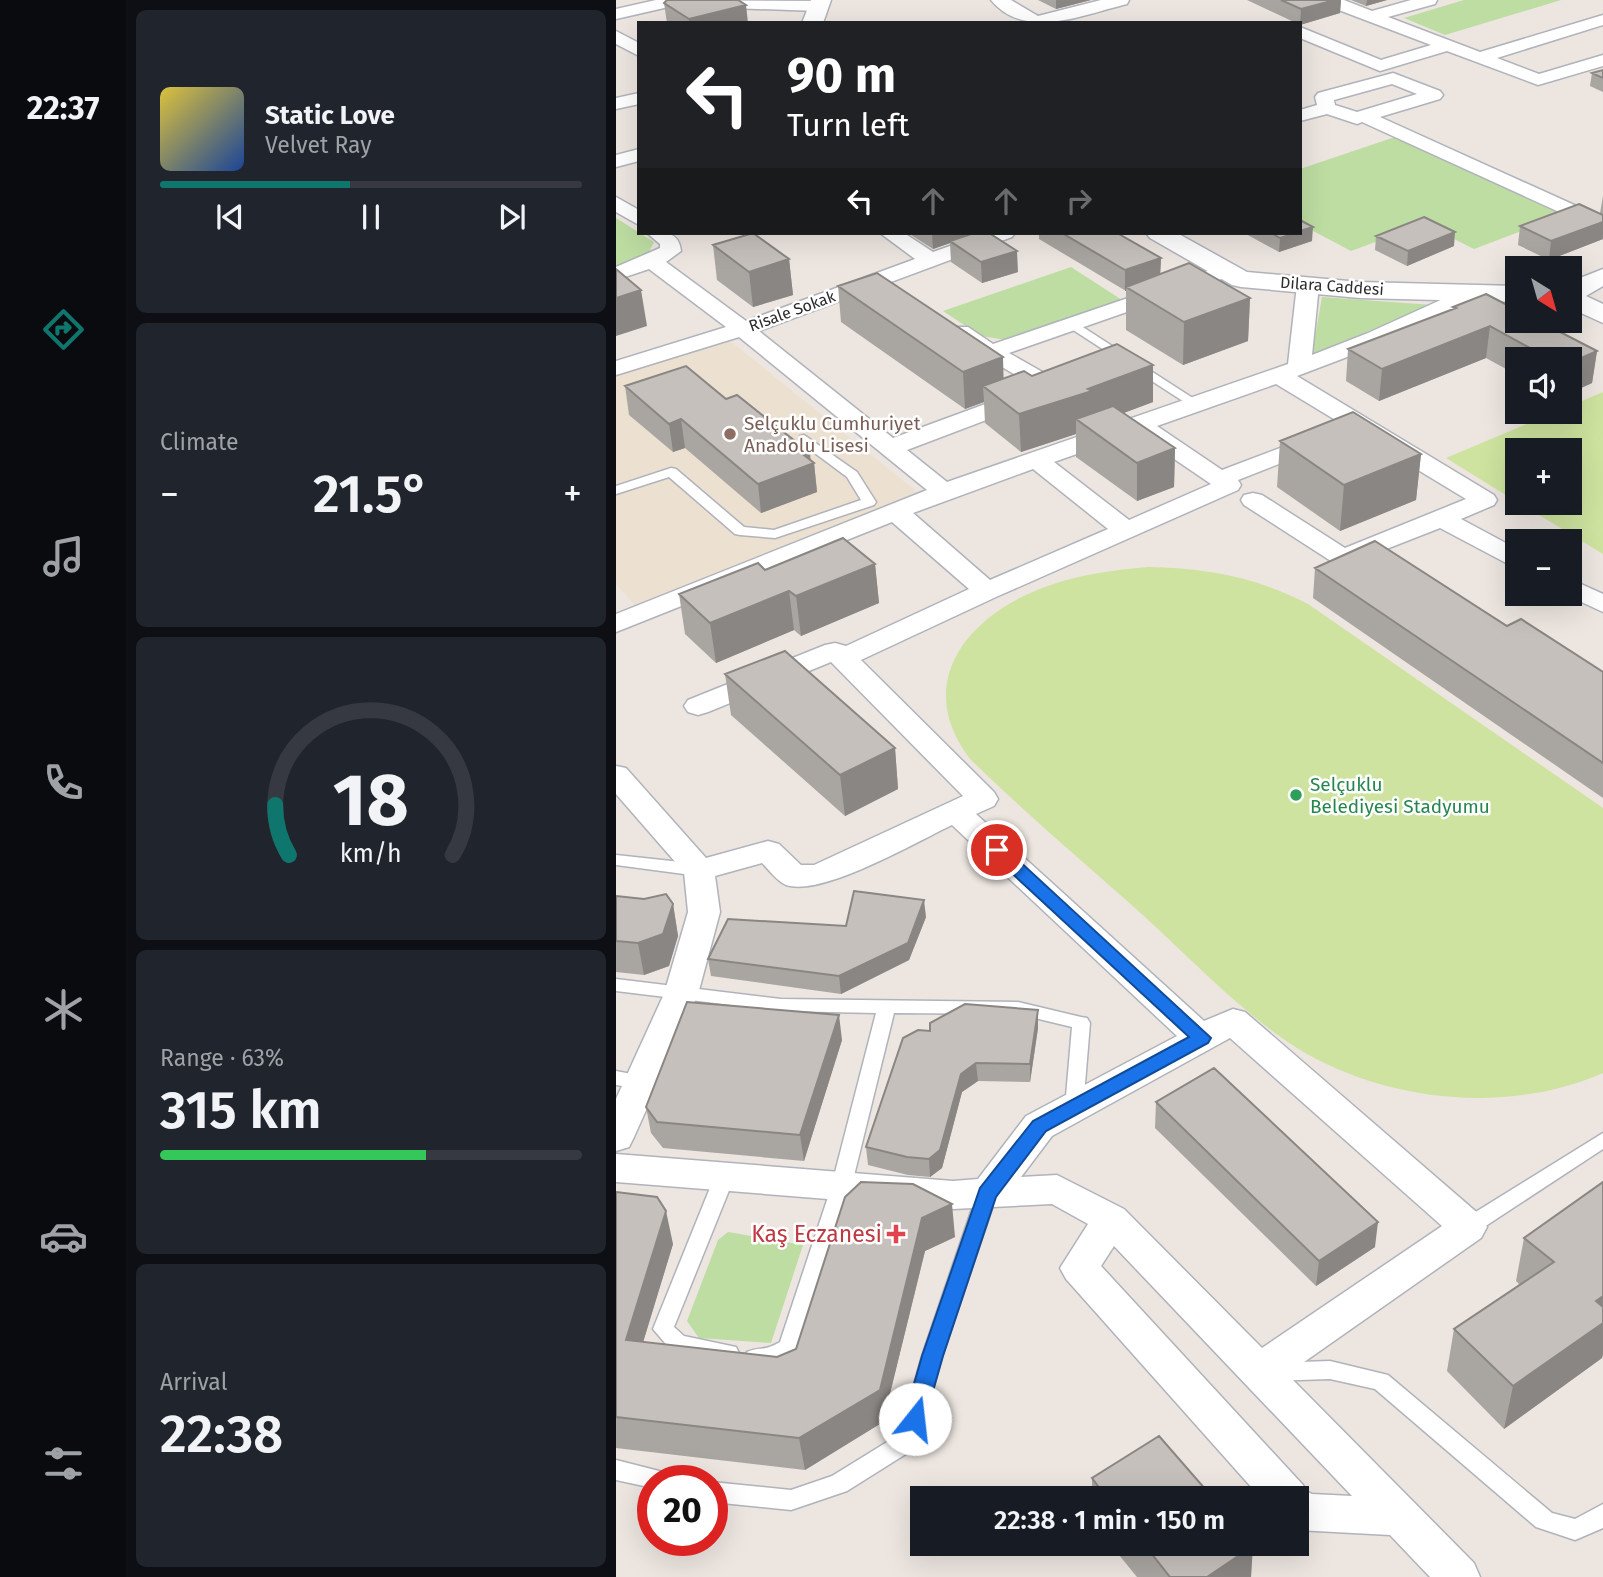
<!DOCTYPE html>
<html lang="en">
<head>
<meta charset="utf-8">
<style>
	body { margin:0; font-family:"Fira Sans",sans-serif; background:#20242c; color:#f1f3f6; height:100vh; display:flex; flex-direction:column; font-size:26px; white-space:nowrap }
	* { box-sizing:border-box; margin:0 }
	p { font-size:23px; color:#9ea1a6 }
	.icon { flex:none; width:38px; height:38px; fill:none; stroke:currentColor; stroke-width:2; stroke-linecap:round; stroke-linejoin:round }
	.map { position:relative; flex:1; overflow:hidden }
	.details { display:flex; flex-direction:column; gap:10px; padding:10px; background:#0d0f14; width:490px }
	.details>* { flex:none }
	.top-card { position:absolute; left:21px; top:21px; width:665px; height:214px; border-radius:0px; box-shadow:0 7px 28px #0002; background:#202124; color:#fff; overflow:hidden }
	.needle { width:46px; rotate:143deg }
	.fabs { position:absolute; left:889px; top:256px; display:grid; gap:14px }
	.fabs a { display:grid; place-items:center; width:77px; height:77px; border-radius:0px; background:#171b24; box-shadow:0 7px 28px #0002; font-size:35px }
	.speed { position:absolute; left:21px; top:1465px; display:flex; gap:14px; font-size:35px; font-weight:700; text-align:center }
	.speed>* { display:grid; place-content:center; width:91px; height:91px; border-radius:50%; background:#171b24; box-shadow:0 7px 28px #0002; line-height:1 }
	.speed .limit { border:10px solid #d22; background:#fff; color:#111 }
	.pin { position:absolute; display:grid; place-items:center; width:60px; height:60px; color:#fff; margin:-30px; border:4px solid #fff; border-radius:50%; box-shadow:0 2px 7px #0007 }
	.me { position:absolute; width:77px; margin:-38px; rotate:16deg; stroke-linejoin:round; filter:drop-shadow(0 0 5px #0008) }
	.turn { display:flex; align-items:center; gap:24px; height:147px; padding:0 35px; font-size:32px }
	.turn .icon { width:91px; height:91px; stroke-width:2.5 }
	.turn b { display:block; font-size:49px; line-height:60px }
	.lanes { display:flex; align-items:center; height:66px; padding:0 35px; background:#0003; justify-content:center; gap:35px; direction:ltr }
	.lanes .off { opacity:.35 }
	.big { font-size:52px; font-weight:600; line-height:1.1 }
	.details .card { flex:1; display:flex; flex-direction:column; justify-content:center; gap:10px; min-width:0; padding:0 24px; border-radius:10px; background:#20242c }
	.details .dial { align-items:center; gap:0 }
	.dial svg { height:182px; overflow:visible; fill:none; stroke:#363941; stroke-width:7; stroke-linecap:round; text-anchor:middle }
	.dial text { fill:#f1f3f6; stroke:none }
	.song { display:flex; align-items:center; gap:21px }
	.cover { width:84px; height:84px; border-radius:10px; background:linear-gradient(135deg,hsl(50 70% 55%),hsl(220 70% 35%)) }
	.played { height:7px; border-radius:4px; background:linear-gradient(90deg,#0f766e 45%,#363941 45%) }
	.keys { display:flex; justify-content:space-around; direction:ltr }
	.heat { display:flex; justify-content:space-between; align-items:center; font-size:38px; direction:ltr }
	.charge { height:10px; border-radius:5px; background:linear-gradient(90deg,#34c759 63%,#363941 0) }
	.trip { position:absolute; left:294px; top:1486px; width:399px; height:70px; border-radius:0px; background:#171b24; box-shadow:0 7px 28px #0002; font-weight:600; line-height:70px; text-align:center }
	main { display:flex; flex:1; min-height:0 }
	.tab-bar { display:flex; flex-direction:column; width:126px; justify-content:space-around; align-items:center; background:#090b0e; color:#9ea1a6 }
	.tab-bar .icon { width:49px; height:49px }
	.tab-bar .active { color:#0f766e }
	.tab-bar b { font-size:32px; color:#f1f3f6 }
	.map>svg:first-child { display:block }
</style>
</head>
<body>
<main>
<nav class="tab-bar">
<b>22:37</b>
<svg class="icon active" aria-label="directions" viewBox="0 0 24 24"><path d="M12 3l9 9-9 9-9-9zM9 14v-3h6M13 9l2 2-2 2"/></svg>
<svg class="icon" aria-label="music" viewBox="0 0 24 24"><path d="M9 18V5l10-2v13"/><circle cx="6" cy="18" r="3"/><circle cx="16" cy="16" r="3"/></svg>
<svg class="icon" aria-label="phone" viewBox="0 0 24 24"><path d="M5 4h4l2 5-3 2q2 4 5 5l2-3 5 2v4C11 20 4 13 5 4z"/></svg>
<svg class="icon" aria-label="climate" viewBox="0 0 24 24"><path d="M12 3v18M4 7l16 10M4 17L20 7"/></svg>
<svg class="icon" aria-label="car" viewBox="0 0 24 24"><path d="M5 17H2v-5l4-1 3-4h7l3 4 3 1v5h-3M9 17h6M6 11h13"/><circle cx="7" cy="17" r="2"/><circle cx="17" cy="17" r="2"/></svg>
<svg class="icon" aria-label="filters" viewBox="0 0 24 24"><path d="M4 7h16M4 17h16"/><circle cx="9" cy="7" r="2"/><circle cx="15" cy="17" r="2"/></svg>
</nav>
<section class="details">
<div class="card">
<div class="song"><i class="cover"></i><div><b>Static Love</b><p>Velvet Ray</p></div></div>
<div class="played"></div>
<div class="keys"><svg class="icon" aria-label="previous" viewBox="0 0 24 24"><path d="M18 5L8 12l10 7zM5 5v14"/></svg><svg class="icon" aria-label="pause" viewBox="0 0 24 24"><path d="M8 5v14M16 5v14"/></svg><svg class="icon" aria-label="next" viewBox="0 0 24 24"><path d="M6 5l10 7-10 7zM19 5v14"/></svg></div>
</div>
<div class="card"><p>Climate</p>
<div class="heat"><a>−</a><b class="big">21.5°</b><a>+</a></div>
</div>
<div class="card dial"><svg viewBox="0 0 100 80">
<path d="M14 69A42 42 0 1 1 86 69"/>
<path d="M14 69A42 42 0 0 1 8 47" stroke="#0f766e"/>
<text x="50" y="56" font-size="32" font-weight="700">18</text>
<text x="50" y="72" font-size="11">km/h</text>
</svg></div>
<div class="card"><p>Range · 63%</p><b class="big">315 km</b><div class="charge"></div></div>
<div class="card"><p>Arrival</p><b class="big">22:38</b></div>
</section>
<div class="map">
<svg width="987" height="1577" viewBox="0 0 987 1577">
	<rect width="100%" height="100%" fill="#ece5e0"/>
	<path fill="#ece0d1" d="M113,340L301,492L19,605L0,584V375Z"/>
	<path fill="#bddda2" d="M848,0H945L829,35L788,18Z
		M779,137L947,215L858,249L808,224L735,251L684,224V169Z
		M0,218L38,242L31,256L0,267Z
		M455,267L506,300L390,340L365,336L327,311Z
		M706,297L817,305L696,354Z
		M112,1232L187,1245L155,1343L83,1338L71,1321L102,1240Z"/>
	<path fill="#cee39f" d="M987,392V554L902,502H954V450H901V502L830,458L941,411H954V406Z
		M532,567C589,568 641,577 692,604L987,808V1073C891,1115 769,1102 681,1048C627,1014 575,959 528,916C470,864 410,814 354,759C295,681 354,613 432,586C465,574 498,570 532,567Z"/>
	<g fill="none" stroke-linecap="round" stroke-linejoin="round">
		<g stroke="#b0b3bb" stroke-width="3">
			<path id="service" d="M455,321L459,322L586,404L580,408L576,407L451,326L449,324Z
				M188,435L241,472L260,502L258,505L159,538L124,535L119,534L53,477L0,494V486L55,468L60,469L128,527L158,530L245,500L231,477L184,442V436Z
				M0,855L83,864L91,870L83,876L0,865Z
				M0,979L165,999L402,1002L465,1017L471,1018L474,1023L467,1108L465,1113L458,1115L451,1113L449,1108L456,1027L402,1014L278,1013L235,1188L183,1347C174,1366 149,1371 131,1364L128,1358L131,1352C146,1346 147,1352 164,1342L215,1188L260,1013L165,1011L0,991Z
				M0,1071L31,1077L34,1082L31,1087L25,1089L0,1085Z
				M987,1133V1149L859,1233L852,1235L845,1233L842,1227L845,1221Z
				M108,1170L115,1173L118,1178L58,1327L68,1336L120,1347L123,1353L120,1359L113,1362L55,1350L37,1329L98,1178L101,1173Z
				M371,1186L378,1189L381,1194L326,1356L301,1447L231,1491L175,1510L96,1502V1482L175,1490L216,1476L284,1434L306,1356L361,1194L364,1189Z
				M714,1361L772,1375L936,1513L959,1519L987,1504V1528L959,1540L920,1527L759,1389L714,1379L654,1381L647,1378L644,1372L647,1366L654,1363Z
				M0,1460L51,1473L54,1480H37V1488L0,1480Z"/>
		</g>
		<g stroke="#b0b3bb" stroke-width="3">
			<path id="minor" d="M40,0L202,1L210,6L202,11L57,6L0,19V9Z
				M375,0H395L422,16L485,0H513L511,4C466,15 409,41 375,0Z
				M705,0H728L756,11L795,0H821L819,4L772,17L864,52L987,15V25L881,58L923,74L987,55V66L922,85L831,51L764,71L684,38V27L765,60L815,45L707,4Z
				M0,31L23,43V56L0,44Z
				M777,73L824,91L827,95L824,99L764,117L987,218V232L746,122L741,124L711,114L684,121V110L701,105L699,97L702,93ZM776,84L801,94L741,112L719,105L718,100Z
				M23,93V104L0,109V98Z
				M23,149V161L0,167V155Z
				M0,197L23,210V225L0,212Z
				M31,233C48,232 63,231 65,251L50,262L130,321L299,259L264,233H288L317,252L371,233H399L396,237L143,331L277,438L418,386L336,337L333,332L336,327H352L377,344L603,267H617L621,271L617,275L393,353L444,382L448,387L444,392L291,450L331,482L672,364L681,285L684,280H700L703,285L696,355L752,333L851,288H867L870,293L867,298L768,343L681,376L878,495L881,500L878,505L845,519L901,549V567L892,564L824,528L727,566L718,563L628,505L625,500L628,495L637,493L646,495L729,548L850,499L660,384L541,426L606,470L701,434L709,436L713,441L709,446L622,480L625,485L622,490L380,597L245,660L378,792L382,799L378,806L360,814L588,1021L617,1009L629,1012L865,1216L871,1227L865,1238L671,1374L858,1563L864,1577H814L774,1535L681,1530V1498H645L450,1279L444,1268L472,1224L436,1204L337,1209L0,1182V1154L337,1181L362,1179L410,1116L561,1036L336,825C300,842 206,897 170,885C161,881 153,870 146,863L99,876L104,912L82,994L18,1137L13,1147L0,1151V1099L48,994L72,912L68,872L0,794V766L10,768L90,858L152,841L163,844L185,865H198L347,796L215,662L92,712L82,715L72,712L68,706L72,700L209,645L219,643L230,646L353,589L276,522L0,632V614L311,490L123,337L0,375V361L110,327L33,269L0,280V267L44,248V244ZM520,433L595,484L513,520L438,462ZM417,469L492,529L374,580L297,513ZM614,1038L826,1226L646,1348L508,1209L441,1175L405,1177L436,1136ZM498,1246L736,1496L696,1494L690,1491L687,1485L485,1266Z
				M954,579L987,594V612L946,593H954Z"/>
		</g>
		<g stroke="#b0b3bb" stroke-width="3">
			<path id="tertiary" d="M195,0H215L207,23H186Z
				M530,233H561L631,272L744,282L901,286V302L744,298L625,287L616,285L534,238Z
				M987,269V286L970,296L987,304V323L954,308V282Z"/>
		</g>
		<use href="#service" fill="#fff" fill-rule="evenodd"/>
		<use href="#minor" fill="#fff" fill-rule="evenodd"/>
		<use href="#tertiary" fill="#fff" fill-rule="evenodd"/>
	</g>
	<path fill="#a9a5a1" d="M422,0H475L440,9Z
		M631,0H725L724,13L684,25V23H680Z
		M735,0H771L750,6Z
		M48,3L132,23H51Z
		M987,70V92L974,86L976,73Z
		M987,196V239L933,260L902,245L904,226L984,213Z
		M292,233H349V236L402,272L366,283L335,262L334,243L317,249Z
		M423,233H501L545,258L544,274L634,298L632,341L567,365L510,330V291L423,239Z
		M628,233H684L696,241L663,252Z
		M760,236L838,246L791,266L759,250Z
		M97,245L173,259L177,295L137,307L101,280Z
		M222,286L388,378L416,376L537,402L507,413L559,448L558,487L521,501L460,457V434L405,452L369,423L368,402L349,409L225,322Z
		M870,294L901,310V320H921L981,351L976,383L954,393V359H901V375L870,358L763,401L730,381L732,349L836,310L837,307Z
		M9,386L110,399L198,463L201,492L145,513L69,448L57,452L13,415Z
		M664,441L805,454L800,500L724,531L661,487Z
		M259,564L263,603L185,636L178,630L100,663L69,634L63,594L149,570Z
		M699,568L987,672V798L697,598Z
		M109,674L279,748L282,789L229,816L115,715Z
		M0,896L57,904L62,936L53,966L28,975L0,972Z
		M310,917L293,960L225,994L95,976L92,959L230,926Z
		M422,1028L414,1082L362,1081L346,1092L326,1168L314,1177L292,1175L252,1165L250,1147L314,1031Z
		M226,1040L188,1161L47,1148L35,1133L30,1107Z
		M540,1102L759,1247L700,1286L539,1128Z
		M987,1182V1354L986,1358L888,1429L831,1371L838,1329L904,1285L900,1281L908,1238Z
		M0,1192L57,1244L27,1342L161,1357L180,1349L229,1197L339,1237L309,1251L267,1422L189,1470L0,1448Z
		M476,1478L597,1498H476Z
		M494,1544H636L635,1577H521Z"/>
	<path fill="#8a8683" d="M440,0H475L440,9Z
		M719,0H725L724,13L684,25L685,9Z
		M751,0H771L750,6Z
		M130,5L132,23H73V19Z
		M987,222V239L933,260L935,241Z
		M697,227L696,241L663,252L664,238L680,233H684V231Z
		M839,232L838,246L791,266L792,251Z
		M316,233H349V238L334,241V243L317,249Z
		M401,251L402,272L366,283L365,262Z
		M545,258L544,279L510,287V291H509V270Z
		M173,259L177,295L137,307L133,272Z
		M25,290L31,326L0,336V298Z
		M634,298L632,341L567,365L568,322Z
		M874,326L870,358L763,401L766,369Z
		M981,351L976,383L954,393V363Z
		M387,357L388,394L367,386L368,402L349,409L347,372Z
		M537,365V402L476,425L460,419V434L405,452L403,414Z
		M65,419L69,448L57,452L53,424Z
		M559,448L558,487L521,501V463Z
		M194,453L195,464L198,463L201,492L145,513L142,484L188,455Z
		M805,454L800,500L724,531L728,485Z
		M259,564L263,603L185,636L180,596Z
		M173,591L178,630L100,663L94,623Z
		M279,748L282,789L229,816L224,775Z
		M308,900L310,917L293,960L225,994L223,976Z
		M57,904L62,936L53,966L28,975L22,943Z
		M422,1010V1028L414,1082V1064Z
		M223,1015L226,1040L188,1161L184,1135Z
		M360,1063L362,1081L346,1092L326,1168L314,1177L313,1159L345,1074Z
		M336,1204L339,1237L309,1251L267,1422L189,1470L183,1438L306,1218Z
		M50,1211L57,1244L18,1372L10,1340Z
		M762,1222L759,1247L700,1286L703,1261Z
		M987,1296V1354L986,1358L888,1429L897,1386L980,1301Z
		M637,1546L635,1577H591Z"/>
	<path fill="#c5c0bb" stroke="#8a8683" stroke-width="2" d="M51,0H122L130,5L73,19L48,3Z
		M665,0H719L685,9Z
		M987,70V78L976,73Z
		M963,204L987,215V222L935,241L904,226Z
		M808,217L839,232L792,251L760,236Z
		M684,220L697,227L684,231Z
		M137,233L173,259L133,272L97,245Z
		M358,233H373L401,251L365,262L334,241Z
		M446,233H501L545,258L509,270Z
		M655,233H680L664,238Z
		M573,263L634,298L568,322L510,287Z
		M0,269L25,290L0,298Z
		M261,273L387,357L347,372L222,286Z
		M870,294L901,310V320H921L981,351L954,363V359H934L874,326L766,369L732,349L840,308L837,307Z
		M501,344L537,365L472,389L476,391L403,414L367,386L408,371L416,376Z
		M70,366L110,399L121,395L194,453L188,455L198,463L142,484L65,419L53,424L9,386Z
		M497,406L559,448L521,463L460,419Z
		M737,412L805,454L728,485L664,441Z
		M227,538L259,564L180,596L173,591L94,623L63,594L142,563L149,570Z
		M759,541L891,626L905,619L987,672V763L699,568Z
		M169,651L279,748L224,775L109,674Z
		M238,891L308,900L292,943L223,976L92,959L112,919L230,926Z
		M50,894L57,904L47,934L22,943L0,941V896L28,899Z
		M71,1002L223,1015L184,1135L41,1122L30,1107Z
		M349,1004L422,1010L414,1064L360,1063L345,1074L324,1150L313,1159L291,1157L250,1147L287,1038L302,1030L314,1031V1023Z
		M598,1068L762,1222L703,1261L540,1102Z
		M245,1182L297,1184L336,1204L306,1218L264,1390L183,1438L0,1417V1192L41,1197L50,1211L10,1340L161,1357L180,1349L229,1197Z
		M987,1182V1296L980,1301L987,1307V1323L897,1386L838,1329L938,1262L908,1238Z
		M543,1436L597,1498H491L476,1478Z
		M528,1544H636L637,1546L591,1577H554Z"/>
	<path fill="#1a73e8" stroke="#114b97" stroke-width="2" d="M381,844L387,846L595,1038L592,1043L430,1131L380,1197L327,1356L309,1419L306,1426L299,1429L291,1426L288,1419L306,1356L364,1188L417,1121L573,1037L375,854L373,850L375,846Z"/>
	<circle fill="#8d6e63" stroke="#fff" stroke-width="2.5" cx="114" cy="434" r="7"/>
	<circle fill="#2e9e5b" stroke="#fff" stroke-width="2.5" cx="680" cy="795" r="7"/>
	<path fill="#e0444e" stroke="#fff" stroke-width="2.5" d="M276.5 1223.5h7v7h7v7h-7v7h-7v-7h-7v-7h7z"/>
	<g text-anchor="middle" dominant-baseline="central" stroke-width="5" stroke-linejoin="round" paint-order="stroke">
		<g font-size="16" fill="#2c2c2c" stroke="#fff">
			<text transform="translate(716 286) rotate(4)">Dilara Caddesi</text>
			<text transform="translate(176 311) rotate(-20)">Risale Sokak</text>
		</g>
		<g font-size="19" fill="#785e54" stroke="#fff" text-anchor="start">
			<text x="128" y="423">Selçuklu Cumhuriyet<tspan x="128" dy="22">Anadolu Lisesi</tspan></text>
		</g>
		<g font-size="19" fill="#27864d" stroke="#fff" text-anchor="start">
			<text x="694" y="784">Selçuklu<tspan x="694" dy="22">Belediyesi Stadyumu</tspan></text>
		</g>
		<g font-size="23" fill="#be3a42" stroke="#fff" text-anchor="end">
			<text x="266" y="1234">Kaş Eczanesi</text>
		</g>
	</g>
</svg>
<div class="fabs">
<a><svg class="needle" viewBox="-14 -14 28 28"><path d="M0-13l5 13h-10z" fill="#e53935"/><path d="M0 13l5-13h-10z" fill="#9ea1a6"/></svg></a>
<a><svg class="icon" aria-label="sound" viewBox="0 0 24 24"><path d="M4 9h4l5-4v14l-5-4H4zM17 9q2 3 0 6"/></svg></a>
<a>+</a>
<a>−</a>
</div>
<div class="speed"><div class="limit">20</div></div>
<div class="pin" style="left:381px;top:850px;background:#d93025"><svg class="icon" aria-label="arrive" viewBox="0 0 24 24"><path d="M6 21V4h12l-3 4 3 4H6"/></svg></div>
<svg class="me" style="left:299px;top:1419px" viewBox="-20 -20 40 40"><circle r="19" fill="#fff"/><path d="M0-13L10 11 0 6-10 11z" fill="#1a73e8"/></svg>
<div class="trip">22:38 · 1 min · 150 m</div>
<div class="top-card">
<div class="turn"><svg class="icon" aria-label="left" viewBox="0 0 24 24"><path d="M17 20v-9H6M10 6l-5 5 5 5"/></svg><div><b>90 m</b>Turn left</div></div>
<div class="lanes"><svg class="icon" aria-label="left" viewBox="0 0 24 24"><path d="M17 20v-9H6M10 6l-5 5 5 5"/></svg><svg class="icon off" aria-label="ahead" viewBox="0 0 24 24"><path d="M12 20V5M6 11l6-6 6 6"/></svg><svg class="icon off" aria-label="ahead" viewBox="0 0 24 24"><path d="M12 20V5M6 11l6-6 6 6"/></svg><svg class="icon off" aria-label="right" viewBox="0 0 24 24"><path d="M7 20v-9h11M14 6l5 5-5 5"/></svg></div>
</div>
</div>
</main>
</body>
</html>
